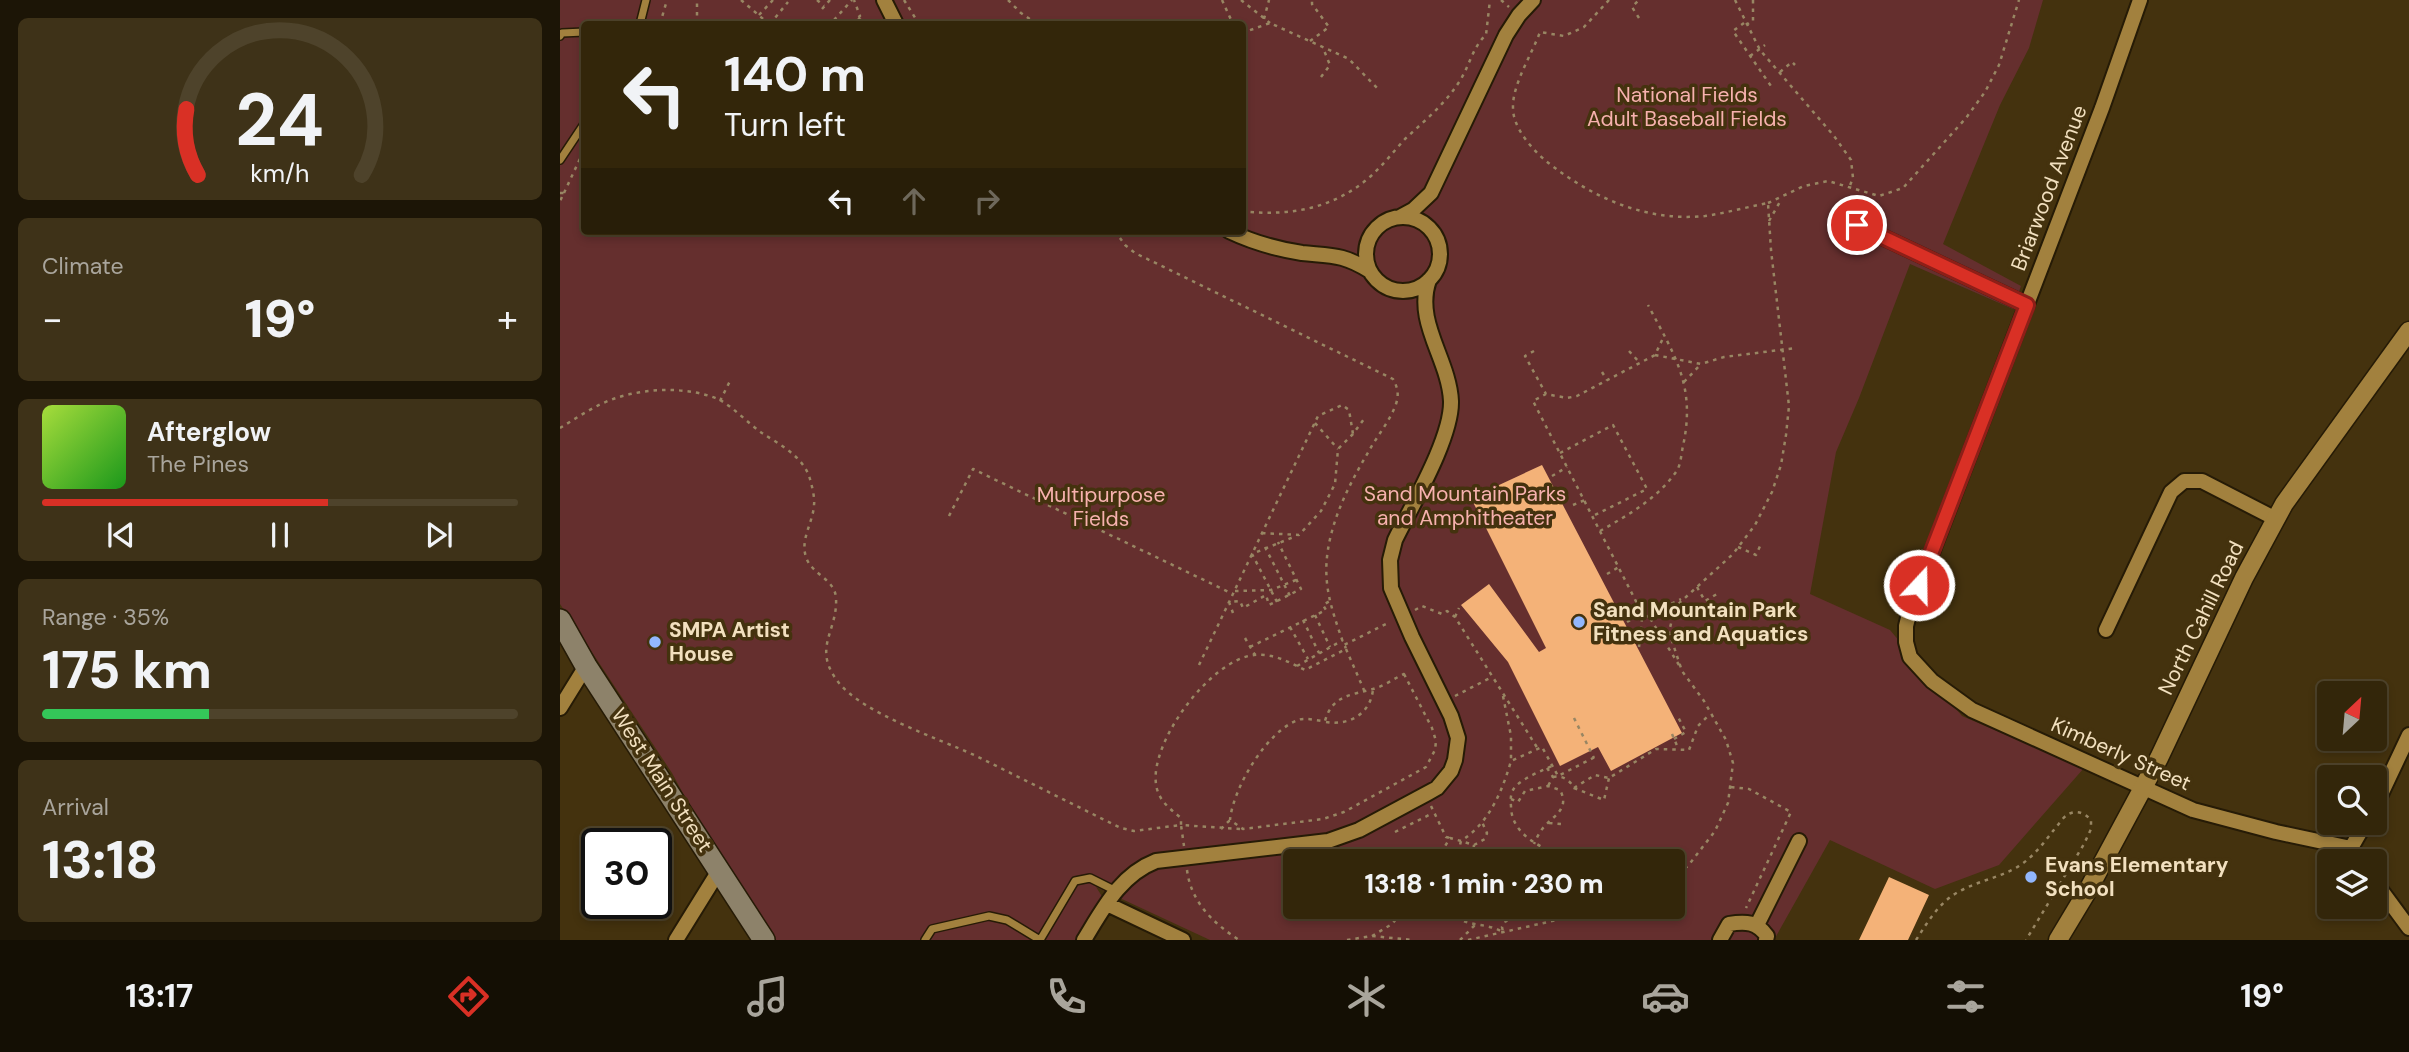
<!DOCTYPE html>
<html lang="en">
<head>
<meta charset="utf-8">
<style>
	body { margin:0; font-family:"DM Sans",sans-serif; background:#3e3218; color:#f1f3f6; height:100vh; display:flex; flex-direction:column; font-size:26px; white-space:nowrap }
	* { box-sizing:border-box; margin:0 }
	p { font-size:23px; color:#a9a59c }
	.icon { flex:none; width:38px; height:38px; fill:none; stroke:currentColor; stroke-width:2; stroke-linecap:round; stroke-linejoin:round }
	.map { position:relative; flex:1; overflow:hidden }
	.panel { display:flex; flex-direction:column; gap:18px; padding:18px; background:#1c1506; width:560px }
	.panel>* { flex:none }
	.guide { position:absolute; left:21px; top:21px; width:665px; height:214px; border-radius:7px; box-shadow:0 4px 10px #0003,0 0 0 2px #4e432b; background:#33260a; color:#f1f3f6; overflow:hidden }
	.needle { width:46px; rotate:26deg }
	.buttons { position:absolute; left:1757px; top:681px; display:grid; gap:14px }
	.buttons a { display:grid; place-items:center; width:70px; height:70px; border-radius:7px; background:#33260a; box-shadow:0 4px 10px #0003,0 0 0 2px #4e432b; font-size:35px }
	.speed { position:absolute; left:21px; top:828px; display:flex; gap:14px; font-size:35px; font-weight:700; text-align:center }
	.speed>* { display:grid; place-content:center; width:91px; height:91px; border-radius:50%; background:#33260a; box-shadow:0 4px 10px #0003,0 0 0 2px #4e432b; line-height:1 }
	.speed .limit { border:4px solid #111; border-radius:10px; background:#fff; color:#111 }
	.pin { position:absolute; display:grid; place-items:center; width:60px; height:60px; color:#fff; margin:-30px; border:4px solid #fff; border-radius:50%; box-shadow:0 2px 7px #0007 }
	.me { position:absolute; width:77px; margin:-38px; rotate:21deg; stroke-linejoin:round; filter:drop-shadow(0 0 5px #0008) }
	.turn { display:flex; align-items:center; gap:24px; height:147px; padding:0 28px; font-size:32px }
	.turn .icon { width:91px; height:91px; stroke-width:2.5 }
	.turn b { display:block; font-size:49px; line-height:60px }
	.lanes { display:flex; align-items:center; height:66px; padding:0 28px; background:#0003; justify-content:center; gap:35px; direction:ltr }
	.lanes .off { opacity:.35 }
	.big { font-size:52px; font-weight:800; line-height:1.1 }
	.panel .tile { flex:1; display:flex; flex-direction:column; justify-content:center; gap:10px; min-width:0; padding:0 24px; border-radius:10px; background:#3e3218 }
	.panel .dial { align-items:center; gap:0 }
	.dial svg { height:182px; overflow:visible; fill:none; stroke:#4e432b; stroke-width:7; stroke-linecap:round; text-anchor:middle }
	.dial text { fill:#f1f3f6; stroke:none }
	.song { display:flex; align-items:center; gap:21px }
	.cover { width:84px; height:84px; border-radius:10px; background:linear-gradient(135deg,hsl(80 70% 55%),hsl(120 70% 35%)) }
	.played { height:7px; border-radius:4px; background:linear-gradient(90deg,#d93025 60%,#4e432b 60%) }
	.keys { display:flex; justify-content:space-around; direction:ltr }
	.heat { display:flex; justify-content:space-between; align-items:center; font-size:38px; direction:ltr }
	.charge { height:10px; border-radius:5px; background:linear-gradient(90deg,#34c759 35%,#4e432b 0) }
	.trip { position:absolute; left:723px; top:849px; width:402px; height:70px; border-radius:7px; background:#33260a; box-shadow:0 4px 10px #0003,0 0 0 2px #4e432b; font-weight:800; line-height:70px; text-align:center }
	.menu { display:flex; height:112px; justify-content:space-around; align-items:center; background:#140f04; color:#a9a59c }
	.menu .icon { width:49px; height:49px }
	.menu .current { color:#d93025 }
	.menu b { font-size:32px; color:#f1f3f6 }
	main { display:flex; flex:1; min-height:0 }
	.map>svg:first-child { display:block }
</style>
</head>
<body>
<main>
<section class="panel">
<div class="tile dial"><svg viewBox="0 0 100 80">
<path d="M14 69A42 42 0 1 1 86 69"/>
<path d="M14 69A42 42 0 0 1 9 40" stroke="#d93025"/>
<text x="50" y="56" font-size="32" font-weight="700">24</text>
<text x="50" y="72" font-size="11">km/h</text>
</svg></div>
<div class="tile"><p>Climate</p>
<div class="heat"><a>−</a><b class="big">19°</b><a>+</a></div>
</div>
<div class="tile">
<div class="song"><i class="cover"></i><div><b>Afterglow</b><p>The Pines</p></div></div>
<div class="played"></div>
<div class="keys"><svg class="icon" aria-label="previous" viewBox="0 0 24 24"><path d="M18 5L8 12l10 7zM5 5v14"/></svg><svg class="icon" aria-label="pause" viewBox="0 0 24 24"><path d="M8 5v14M16 5v14"/></svg><svg class="icon" aria-label="next" viewBox="0 0 24 24"><path d="M6 5l10 7-10 7zM19 5v14"/></svg></div>
</div>
<div class="tile"><p>Range · 35%</p><b class="big">175 km</b><div class="charge"></div></div>
<div class="tile"><p>Arrival</p><b class="big">13:18</b></div>
</section>
<div class="map">
<svg width="1849" height="940" viewBox="0 0 1849 940">
	<rect width="100%" height="100%" fill="#44320e"/>
	<path fill="#652f2e" fill-rule="evenodd" d="M0,0H1483L1469,48L1440,105L1383,244L1461,286L1453,309L1350,264L1299,398L1276,452L1250,594L1330,630L1402,716L1524,768L1439,865L1375,889L1270,840L1214,940H650L536,887L547,904L524,940H204L191,919L112,773L0,604ZM24,24H682V231H24ZM735,861H1113V906H735Z"/>
	<path fill="#f4b278" d="M982,465L1122,733L1051,771L1038,747L1000,766L948,662L901,605L929,584L979,652L986,648L911,498Z
		M1329,877L1369,895L1348,940H1299Z"/>
	<g fill="none" stroke-linecap="round" stroke-linejoin="round">
		<g stroke="#261b06" stroke-width="10">
			<path id="service" d="M80,24L86,0
				M0,36L2,33L24,32
				M0,160L24,124
				M365,940L372,929L429,916L447,920L480,940L515,881L530,878L556,891"/>
		</g>
		<g stroke="#261b06" stroke-width="18">
			<path id="minor" d="M324,0L336,24
				M1580,0L1542,108L1350,610L1346,626V642L1350,657L1372,681L1412,710L1633,810L1716,832L1791,848L1800,861
				M806 254a37 37 0 1 1 74 0a37 37 0 1 1-74 0Z
				M840,217L853,210L871,193L946,35L959,15L973,0
				M1297,225L1467,305
				M669,231C692,242 716,249 742,253C772,256 783,254 810,271
				M1546,630L1611,492L1624,481H1642L1716,519
				M0,708L26,666
				M1815,807L1849,735
				M1791,848L1806,822
				M1815,882L1849,928
				M547,904L623,940
				M1197,925L1239,841
				M116,940L160,869
				M524,940C543,909 560,875 596,861L768,841L799,830L868,793L877,788L891,771L895,760L898,738L891,716L852,637L831,588L830,560L835,540C852,505 892,438 891,401C889,359 854,322 869,280
				M1160,940L1169,924C1186,921 1197,922 1207,936L1206,940"/>
		</g>
		<g stroke="#261b06" stroke-width="21">
			<path id="tertiary" d="M1498,940L1528,890L1599,758L1684,578L1724,504L1849,331"/>
		</g>
		<g stroke="#261b06" stroke-width="24">
			<path id="secondary" d="M0,620L26,666L204,940"/>
		</g>
		<path stroke="#988663" stroke-width="2.5" stroke-dasharray="3.5 5" stroke-linecap="butt" d="M181,0L209,24
			M257,0L264,6
			M344,0L359,24
			M448,0L461,13L477,24
			M662,0L673,24
			M681,0L710,23
			M941,0L949,7
			M1049,0L1024,27L1004,36L980,32C972,54 952,85 953,108C953,128 972,149 986,161C1031,197 1085,222 1145,216C1166,213 1187,207 1208,203L1211,250L1229,406L1226,435L1221,465L1212,492L1195,525L1173,554L1115,607L1109,632L1122,671L1144,701L1166,740L1173,763L1168,803L1155,831L1128,866L1113,877
			M1175,0L1200,50L1274,136L1291,160L1293,178L1289,188
			M262,9L270,0
			M199,15L213,0
			M298,18L306,24
			M1079,18L1072,7L1079,0
			M704,19L709,0
			M274,20L292,0
			M1184,23L1173,31L1213,89
			M100,24L107,0
			M137,24V0
			M210,24L228,2
			M293,24L300,16L294,0
			M1186,25L1193,21V0
			M682,33L710,23L789,59L817,88
			M750,41L769,27L752,4V0
			M1190,56L1205,45
			M1220,72L1232,62L1235,65
			M761,77L770,65L763,48
			M0,193H4L0,201
			M4,193L24,150
			M1208,203L1244,186L1268,181L1319,196L1343,188L1406,118L1425,92L1439,65L1459,0
			M682,211C730,217 776,208 812,175C824,164 834,151 845,139C863,122 883,106 897,85C909,69 912,47 926,35L930,0
			M1209,221L1221,200
			M555,231L565,245L575,253L833,379C838,388 839,395 836,404C830,421 817,436 809,451C794,476 778,506 771,535C760,578 770,605 784,645L830,622
			M974,351L965,356L986,394
			M1069,351L1080,363
			M1095,355L1141,364L1164,357L1236,348
			M1042,372L1047,380
			M1124,382L1141,364
			M160,401L171,379
			M755,423L778,449
			M0,428C18,417 37,404 56,398C87,388 129,386 160,400C174,408 188,423 202,433C219,444 244,457 250,479C252,486 255,498 254,505C253,523 240,539 246,557C251,574 275,579 276,598C278,632 251,648 279,683C303,713 377,738 414,755C463,779 512,804 561,828L574,831L621,825L624,846
			M1000,453L1053,425L1087,489L1033,516
			M992,476L1007,467
			M1013,505L1025,500
			M389,516L413,469L673,594
			M1040,531C1068,515 1097,499 1116,472C1121,465 1121,455 1123,446C1136,386 1115,356 1088,305
			M702,533L739,535L761,511L775,484L778,449L793,434L804,419
			M705,547L730,596
			M1178,547L1196,555L1201,544
			M1047,574L1059,567
			M1137,587L1145,601L1157,594
			M675,591L711,590L736,580
			M717,602L692,554L736,536
			M855,610L862,606L882,614L887,611L895,617L978,749
			M673,613L669,602L680,601L683,608L706,595L709,605L741,589L718,542
			M755,615L770,647
			M895,617L899,608
			M1082,618V613L973,401L986,394L1007,398L1017,396L1095,355L1104,336
			M743,620L759,653
			M1067,622L1082,613
			M730,627L748,659
			M685,638L695,655
			M690,647L766,610L763,605L770,601
			M1079,647L1082,618L1088,616
			M786,649L804,690
			M639,665L758,416L782,405L789,410L793,434
			M1119,665L1088,615L1121,599
			M737,666L783,640
			M844,674L872,728L876,741L875,750L866,767L784,812L763,819L683,829L670,820C673,788 707,731 738,720C745,717 757,721 765,721C772,695 792,695 813,689C824,686 835,678 844,674Z
			M895,696L932,677
			M943,696L951,736V761
			M1014,718L1034,758
			M766,722C790,726 811,713 813,689
			M1112,734L1118,748
			M1114,739L1126,732L1118,717
			M987,768L993,777L988,786
			M993,777C1002,775 1010,780 1014,788L1035,775L1049,778L1096,749L1129,750L1138,726L1150,714
			M1171,787L1189,789L1231,812L1186,908
			M1014,788L1044,800L1049,778
			M951,799L958,802L965,791L988,786L1000,790C1010,809 994,815 983,828C979,833 976,839 974,844
			M871,806L886,837L890,838
			M989,823L1001,824
			M661,829L670,820
			M680,829L621,825V818C609,808 598,800 596,784C590,742 650,660 694,655C713,653 729,662 745,670L786,649L785,646
			M835,832L873,813
			M914,845L925,839L927,833L922,822
			M988,850C969,841 951,828 951,806C950,798 951,790 957,785C966,777 981,771 992,766
			M882,853L893,861
			M866,861L881,853L890,838L901,841C929,823 942,792 951,761L982,747L998,776L1037,756
			M896,861L901,841L914,845L912,861
			M627,870C631,902 653,923 679,940
			M884,906C902,930 921,920 943,932L942,927L946,921L960,917L966,906
			M812,936L832,924L847,906
			M787,940L812,936L853,940
			M900,940L915,925
			M908,940L1059,906
			M1356,940C1369,920 1381,899 1404,889C1422,880 1441,877 1459,866C1473,857 1483,844 1493,831C1497,827 1502,818 1507,815C1516,809 1525,813 1531,820V829L1524,844L1466,940"/>
		<use href="#service" stroke="#a2813e" stroke-width="7"/>
		<use href="#minor" stroke="#a2813e" stroke-width="14"/>
		<use href="#tertiary" stroke="#a2813e" stroke-width="18"/>
		<use href="#secondary" stroke="#8d826a" stroke-width="21"/>
	</g>
	<g fill="none" stroke-linecap="round" stroke-linejoin="round">
		<g stroke="#8d1f18" stroke-width="18">
			<path id="route" d="M1297,225L1467,305L1359,585"/>
		</g>
		<use href="#route" stroke="#d93025" stroke-width="12"/>
	</g>
	<g fill="#92b7fd" stroke="#44320e" stroke-width="2.5">
		<circle cx="1019" cy="622" r="7"/>
		<circle cx="95" cy="642" r="7"/>
		<circle cx="1471" cy="877" r="7"/>
	</g>
	<g text-anchor="middle" dominant-baseline="central" stroke-width="7" stroke-linejoin="round" paint-order="stroke">
		<g font-size="21" fill="#f7b1ae" stroke="#44320e">
			<text x="1127" y="95">National Fields<tspan x="1127" dy="24">Adult Baseball Fields</tspan></text>
			<text x="905" y="494">Sand Mountain Parks<tspan x="905" dy="24">and Amphitheater</tspan></text>
			<text x="541" y="495">Multipurpose<tspan x="541" dy="24">Fields</tspan></text>
		</g>
		<g font-size="21" fill="#f2e0bf" stroke="#44320e">
			<text transform="translate(1489 188) rotate(-69)">Briarwood Avenue</text>
			<text transform="translate(1641 618) rotate(-64)">North Cahill Road</text>
			<text transform="translate(1561 754) rotate(24)">Kimberly Street</text>
			<text transform="translate(102 780) rotate(57)">West Main Street</text>
		</g>
		<g font-size="21" font-weight="bold" fill="#f2e0bf" stroke="#44320e" text-anchor="start">
			<text x="1033" y="610">Sand Mountain Park<tspan x="1033" dy="24">Fitness and Aquatics</tspan></text>
			<text x="109" y="630">SMPA Artist<tspan x="109" dy="24">House</tspan></text>
			<text x="1485" y="865">Evans Elementary<tspan x="1485" dy="24">School</tspan></text>
		</g>
	</g>
</svg>
<div class="buttons">
<a><svg class="needle" viewBox="-14 -14 28 28"><path d="M0-13l5 13h-10z" fill="#e53935"/><path d="M0 13l5-13h-10z" fill="#a9a59c"/></svg></a>
<a><svg class="icon" aria-label="search" viewBox="0 0 24 24"><circle cx="10" cy="10" r="6"/><path d="M15 15l6 6"/></svg></a>
<a><svg class="icon" aria-label="layers" viewBox="0 0 24 24"><path d="M12 4l9 5-9 5-9-5zM3 14l9 5 9-5"/></svg></a>
</div>
<div class="speed"><div class="limit">30</div></div>
<div class="pin" style="left:1297px;top:225px;background:#d93025"><svg class="icon" aria-label="arrive" viewBox="0 0 24 24"><path d="M6 21V4h12l-3 4 3 4H6"/></svg></div>
<svg class="me" style="left:1359px;top:585px" viewBox="-20 -20 40 40"><circle r="17" fill="#d93025" stroke="#fff" stroke-width="3"/><path d="M0-11L8 9 0 5-8 9z" fill="#fff"/></svg>
<div class="trip">13:18 · 1 min · 230 m</div>
<div class="guide">
<div class="turn"><svg class="icon" aria-label="left" viewBox="0 0 24 24"><path d="M17 20v-9H6M10 6l-5 5 5 5"/></svg><div><b>140 m</b>Turn left</div></div>
<div class="lanes"><svg class="icon" aria-label="left" viewBox="0 0 24 24"><path d="M17 20v-9H6M10 6l-5 5 5 5"/></svg><svg class="icon off" aria-label="ahead" viewBox="0 0 24 24"><path d="M12 20V5M6 11l6-6 6 6"/></svg><svg class="icon off" aria-label="right" viewBox="0 0 24 24"><path d="M7 20v-9h11M14 6l5 5-5 5"/></svg></div>
</div>
</div>
</main>
<nav class="menu">
<b>13:17</b>
<svg class="icon current" aria-label="directions" viewBox="0 0 24 24"><path d="M12 3l9 9-9 9-9-9zM9 14v-3h6M13 9l2 2-2 2"/></svg>
<svg class="icon" aria-label="music" viewBox="0 0 24 24"><path d="M9 18V5l10-2v13"/><circle cx="6" cy="18" r="3"/><circle cx="16" cy="16" r="3"/></svg>
<svg class="icon" aria-label="phone" viewBox="0 0 24 24"><path d="M5 4h4l2 5-3 2q2 4 5 5l2-3 5 2v4C11 20 4 13 5 4z"/></svg>
<svg class="icon" aria-label="climate" viewBox="0 0 24 24"><path d="M12 3v18M4 7l16 10M4 17L20 7"/></svg>
<svg class="icon" aria-label="car" viewBox="0 0 24 24"><path d="M5 17H2v-5l4-1 3-4h7l3 4 3 1v5h-3M9 17h6M6 11h13"/><circle cx="7" cy="17" r="2"/><circle cx="17" cy="17" r="2"/></svg>
<svg class="icon" aria-label="filters" viewBox="0 0 24 24"><path d="M4 7h16M4 17h16"/><circle cx="9" cy="7" r="2"/><circle cx="15" cy="17" r="2"/></svg>
<b>19°</b>
</nav>
</body>
</html>
